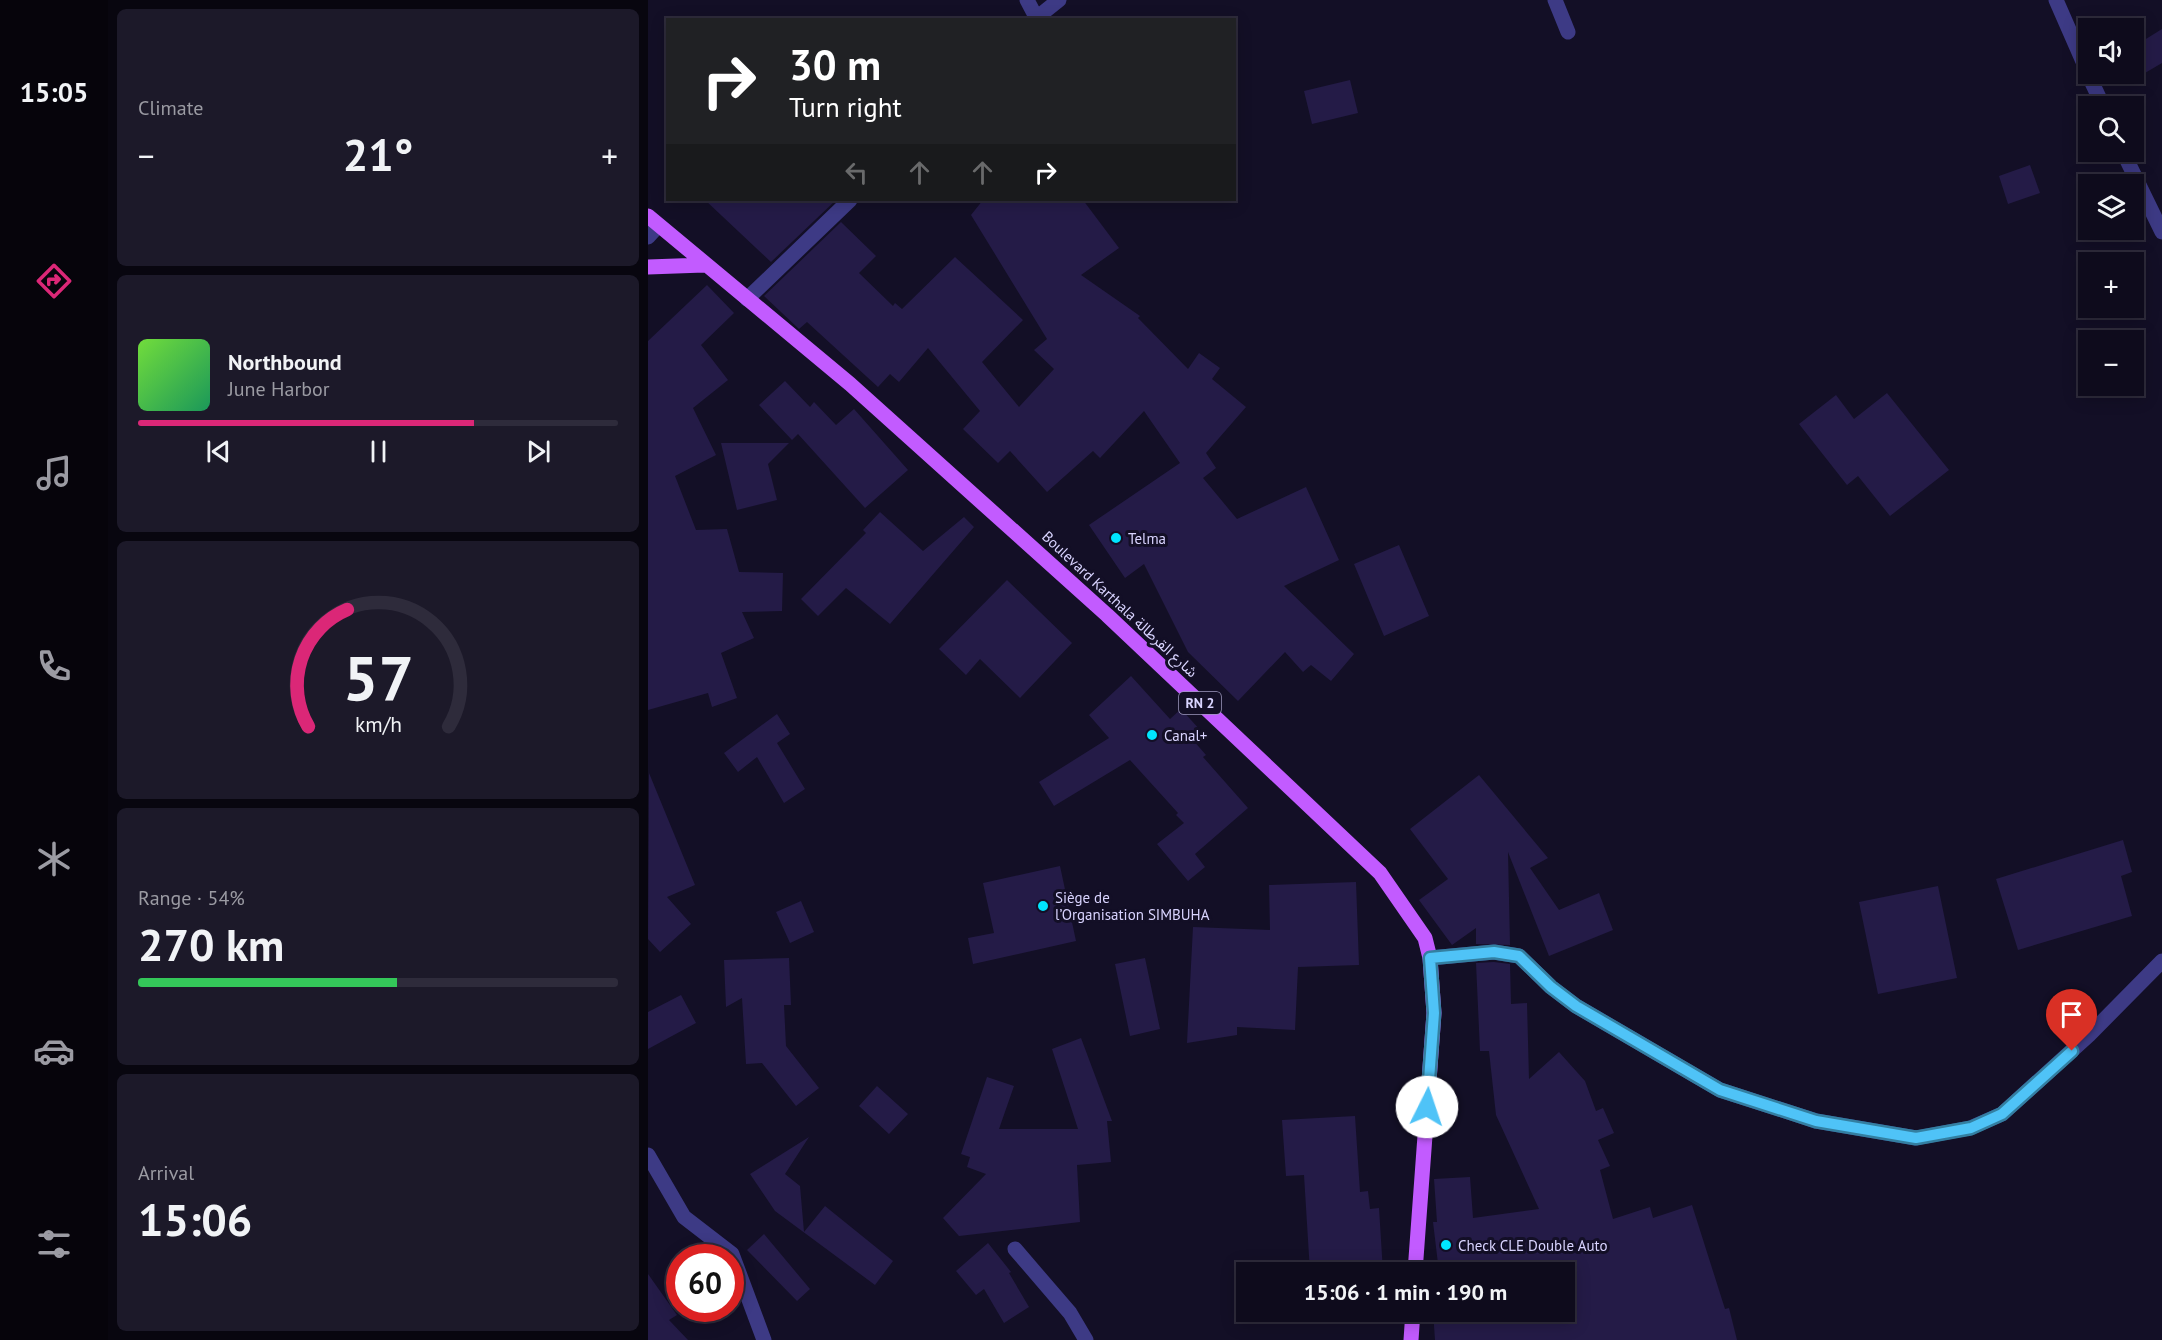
<!DOCTYPE html>
<html lang="en">
<head>
<meta charset="utf-8">
<style>
	body { margin:0; font-family:"PT Sans","Noto Sans Arabic",sans-serif; background:#1c1929; color:#f1f3f6; height:100vh; display:flex; flex-direction:column; font-size:22px; white-space:nowrap }
	* { box-sizing:border-box; margin:0 }
	p { font-size:20px; color:#9b9ba3 }
	.icon { flex:none; width:33px; height:33px; fill:none; stroke:currentColor; stroke-width:2; stroke-linecap:round; stroke-linejoin:round }
	.map { position:relative; flex:1; overflow:hidden }
	.sheet { display:flex; flex-direction:column; gap:9px; padding:9px; background:#08060f; width:540px }
	.sheet>* { flex:none }
	.banner { position:absolute; left:18px; top:18px; width:570px; height:183px; border-radius:0px; box-shadow:0 3px 15px #0003,0 0 0 2px #2e2b3b; background:#202124; color:#fff; overflow:hidden }
	.controls { position:absolute; left:1430px; top:18px; display:grid; gap:12px }
	.controls a { display:grid; place-items:center; width:66px; height:66px; border-radius:0px; background:#0e0b1c; box-shadow:0 3px 15px #0003,0 0 0 2px #2e2b3b; font-size:30px }
	.speed { position:absolute; left:18px; top:1244px; display:flex; gap:12px; font-size:30px; font-weight:700; text-align:center }
	.speed>* { display:grid; place-content:center; width:78px; height:78px; border-radius:50%; background:#0e0b1c; box-shadow:0 3px 15px #0003,0 0 0 2px #2e2b3b; line-height:1 }
	.speed .limit { border:9px solid #d22; background:#fff; color:#111 }
	.pin { position:absolute; display:grid; place-items:center; width:51px; height:51px; color:#fff; margin:-62px -26px; border-radius:50% 50% 50% 0; rotate:-45deg; box-shadow:0 0 6px #0007 }
	.pin .icon { rotate:45deg }
	.me { position:absolute; width:66px; margin:-33px; rotate:4deg; stroke-linejoin:round; filter:drop-shadow(0 0 4px #0008) }
	.turn { display:flex; align-items:center; gap:21px; height:126px; padding:0 24px; font-size:27px }
	.turn .icon { width:78px; height:78px; stroke-width:2.5 }
	.turn b { display:block; font-size:42px; line-height:51px }
	.lanes { display:flex; align-items:center; height:57px; padding:0 24px; background:#0003; justify-content:center; gap:30px; direction:ltr }
	.lanes .off { opacity:.35 }
	.big { font-size:45px; font-weight:700; line-height:1.1 }
	.sheet .widget { flex:1; display:flex; flex-direction:column; justify-content:center; gap:9px; min-width:0; padding:0 21px; border-radius:9px; background:#1c1929 }
	.sheet .dial { align-items:center; gap:0 }
	.dial svg { height:156px; overflow:visible; fill:none; stroke:#2e2b3b; stroke-width:7; stroke-linecap:round; text-anchor:middle }
	.dial text { fill:#f1f3f6; stroke:none }
	.song { display:flex; align-items:center; gap:18px }
	.cover { width:72px; height:72px; border-radius:9px; background:linear-gradient(135deg,hsl(100 70% 55%),hsl(150 70% 35%)) }
	.played { height:6px; border-radius:3px; background:linear-gradient(90deg,#db2777 70%,#2e2b3b 70%) }
	.keys { display:flex; justify-content:space-around; direction:ltr }
	.heat { display:flex; justify-content:space-between; align-items:center; font-size:33px; direction:ltr }
	.charge { height:9px; border-radius:4px; background:linear-gradient(90deg,#34c759 54%,#2e2b3b 0) }
	.trip { position:absolute; left:588px; top:1262px; width:339px; height:60px; border-radius:0px; background:#0e0b1c; box-shadow:0 3px 15px #0003,0 0 0 2px #2e2b3b; font-weight:700; line-height:60px; text-align:center }
	main { display:flex; flex:1; min-height:0 }
	.tabs { display:flex; flex-direction:column; width:108px; justify-content:space-around; align-items:center; background:#06040b; color:#9b9ba3 }
	.tabs .icon { width:42px; height:42px }
	.tabs .on { color:#db2777 }
	.tabs b { font-size:27px; color:#f1f3f6 }
	.map>svg:first-child { display:block }
</style>
</head>
<body>
<main>
<nav class="tabs">
<b>15:05</b>
<svg class="icon on" aria-label="directions" viewBox="0 0 24 24"><path d="M12 3l9 9-9 9-9-9zM9 14v-3h6M13 9l2 2-2 2"/></svg>
<svg class="icon" aria-label="music" viewBox="0 0 24 24"><path d="M9 18V5l10-2v13"/><circle cx="6" cy="18" r="3"/><circle cx="16" cy="16" r="3"/></svg>
<svg class="icon" aria-label="phone" viewBox="0 0 24 24"><path d="M5 4h4l2 5-3 2q2 4 5 5l2-3 5 2v4C11 20 4 13 5 4z"/></svg>
<svg class="icon" aria-label="climate" viewBox="0 0 24 24"><path d="M12 3v18M4 7l16 10M4 17L20 7"/></svg>
<svg class="icon" aria-label="car" viewBox="0 0 24 24"><path d="M5 17H2v-5l4-1 3-4h7l3 4 3 1v5h-3M9 17h6M6 11h13"/><circle cx="7" cy="17" r="2"/><circle cx="17" cy="17" r="2"/></svg>
<svg class="icon" aria-label="filters" viewBox="0 0 24 24"><path d="M4 7h16M4 17h16"/><circle cx="9" cy="7" r="2"/><circle cx="15" cy="17" r="2"/></svg>
</nav>
<section class="sheet">
<div class="widget"><p>Climate</p>
<div class="heat"><a>−</a><b class="big">21°</b><a>+</a></div>
</div>
<div class="widget">
<div class="song"><i class="cover"></i><div><b>Northbound</b><p>June Harbor</p></div></div>
<div class="played"></div>
<div class="keys"><svg class="icon" aria-label="previous" viewBox="0 0 24 24"><path d="M18 5L8 12l10 7zM5 5v14"/></svg><svg class="icon" aria-label="pause" viewBox="0 0 24 24"><path d="M8 5v14M16 5v14"/></svg><svg class="icon" aria-label="next" viewBox="0 0 24 24"><path d="M6 5l10 7-10 7zM19 5v14"/></svg></div>
</div>
<div class="widget dial"><svg viewBox="0 0 100 80">
<path d="M14 69A42 42 0 1 1 86 69"/>
<path d="M14 69A42 42 0 0 1 34 9" stroke="#db2777"/>
<text x="50" y="56" font-size="32" font-weight="700">57</text>
<text x="50" y="72" font-size="11">km/h</text>
</svg></div>
<div class="widget"><p>Range · 54%</p><b class="big">270 km</b><div class="charge"></div></div>
<div class="widget"><p>Arrival</p><b class="big">15:06</b></div>
</section>
<div class="map">
<svg width="1514" height="1340" viewBox="0 0 1514 1340">
	<rect width="100%" height="100%" fill="#130f26"/>
	<path fill="#241b47" d="M1514,29V63L1485,80V47Z
		M702,80L710,113L664,124L656,91Z
		M1382,165L1392,193L1360,204L1351,176Z
		M57,200H188L123,262Z
		M335,200H435L471,248L433,275L492,316L490,318L540,369L551,353L572,368L564,379L598,407L558,453L568,468L555,478L589,519L658,487L691,560L636,586L706,654L683,681L663,665L655,672L637,652L590,701L540,652L496,564L477,578L441,525L532,463L496,411L452,458L445,451L399,492L362,451L350,463L315,429L332,411L280,348L251,382L242,374L230,387L159,322L151,329L116,296L193,222L228,256L211,273L245,306L247,303L254,309L307,257L375,320L334,362L371,407L406,369L386,350L399,339L323,215Z
		M59,285L86,313L53,345L80,380L45,408L68,455L27,476L48,530L79,529L91,572L135,573L134,611L94,612L106,638L73,653L89,698L64,707L60,693L0,710V341Z
		M137,381L162,407L166,402L188,425L206,409L260,470L217,508L150,434L144,440L111,405Z
		M1239,393L1301,470L1242,516L1210,476L1199,485L1151,424L1188,395L1206,419Z
		M73,443H141L120,464L129,500L89,510Z
		M232,512L275,551L316,517L326,527L242,624L198,588L170,616L153,599L218,533L215,530Z
		M751,545L781,616L736,636L706,564Z
		M359,580L424,643L372,698L332,659L318,675L291,649Z
		M483,676L522,719L533,709L553,731L544,739L558,755L555,757L600,808L547,854L557,867L540,881L509,844L536,823L528,815L530,813L482,760L406,806L391,782L461,738L441,715Z
		M129,714L142,734L129,743L157,789L136,803L109,757L90,772L76,753Z
		M1,773L47,885L19,897L43,924L12,952L0,939Z
		M831,775L900,858L882,868L911,910L951,893L965,930L901,956L860,852L862,945L828,944V928L804,945L771,900L800,879L762,829Z
		M1475,840L1484,872L1473,876L1484,916L1370,950L1348,879Z
		M412,866L428,941L325,964L320,938L346,933L335,883Z
		M708,882L711,965L650,967L647,1030L589,1027V1035L539,1043L545,927L622,930L621,885Z
		M1290,886L1309,978L1230,994L1211,902Z
		M153,901L166,932L142,943L128,912Z
		M141,958L143,1005H136L138,1046L171,1088L148,1106L114,1063L98,1064L94,998L78,1007L76,960Z
		M497,958L512,1029L482,1036L467,964Z
		M846,962L862,964L863,1004L879,1003L881,1079L911,1052L937,1081L948,1111L955,1108L966,1133L950,1140L962,1166L952,1170L965,1219L1002,1207L1005,1218L1044,1205L1077,1309L1081,1308L1089,1340H787L785,1311H916V1272H791L785,1222H789L786,1179L822,1177L825,1218L891,1209L848,1115L841,1051H832L828,963Z
		M33,995L48,1023L0,1049V1012Z
		M433,1038L464,1121H459L463,1162L429,1165L432,1222L311,1236L295,1218L338,1174L319,1167L322,1157L313,1154L339,1077L366,1086L351,1129H430L404,1049Z
		M229,1086L260,1114L241,1134L211,1106Z
		M707,1116L712,1192L720,1191L722,1209L731,1208L735,1272H662L656,1175L638,1176L634,1120Z
		M161,1137L137,1174L152,1186L156,1232L177,1206L245,1261L227,1285L127,1211L102,1174Z
		M116,1234L162,1289L149,1301L99,1250Z
		M340,1243L363,1272L361,1273L381,1307L356,1323L336,1289L328,1295L308,1271Z
		M0,1274L29,1315L21,1320L40,1340H0Z"/>
	<g fill="none" stroke-linecap="round" stroke-linejoin="round">
		<path stroke="#3d3a85" stroke-width="15" d="M379,0L388,17
			M907,0L920,32
			M1408,0L1440,73
			M386,20L411,0
			M1440,74L1455,106
			M1475,152L1514,232
			M99,299L202,200
			M782,958L846,952L871,956L903,987L928,1006L1072,1090L1168,1121L1268,1138L1322,1128L1354,1114L1441,1035L1514,961
			M0,1155L36,1217L84,1254L116,1340
			M367,1249L422,1313L438,1340"/>
		<path stroke="#3d3a85" stroke-width="15" d="M0,237L10,226"/>
		<path stroke="#c25bff" stroke-width="15" d="M0,216L202,384L459,615L732,873L777,938L782,958L786,1013L767,1272
			M0,267L56,265
			M763,1340L765,1311"/>
	</g>
	<g fill="none" stroke-linecap="round" stroke-linejoin="round">
		<g stroke="#337fa1" stroke-width="15">
			<path id="route" d="M779,1107L786,1013L782,958L846,952L871,956L903,987L928,1006L1072,1090L1168,1121L1268,1138L1323,1128L1354,1114L1424,1051"/>
		</g>
		<use href="#route" stroke="#4fc3f7" stroke-width="10"/>
	</g>
	<g fill="#00e5ff" stroke="#130f26" stroke-width="2">
		<circle cx="468" cy="538" r="6"/>
		<circle cx="504" cy="735" r="6"/>
		<circle cx="395" cy="906" r="6"/>
		<circle cx="798" cy="1245" r="6"/>
	</g>
	<g text-anchor="middle" dominant-baseline="central" stroke-width="6" stroke-linejoin="round" paint-order="stroke">
		<rect fill="#130f26" stroke="#9e99be" stroke-width="1.5" x="531" y="692" width="42" height="22" rx="4.5"/>
		<g font-size="14" font-weight="bold" fill="#d9d4ff">
			<text x="552" y="703">RN 2</text>
		</g>
		<g font-size="15" fill="#d9d4ff" stroke="#130f26" text-anchor="start">
			<text x="480" y="538">Telma</text>
			<text x="516" y="735">Canal+</text>
			<text x="407" y="897">Siège de<tspan x="407" dy="17">l’Organisation SIMBUHA</tspan></text>
			<text x="810" y="1245">Check CLE Double Auto</text>
		</g>
		<g font-size="15" fill="#d9d4ff" stroke="#130f26">
			<text transform="translate(472 604) rotate(43)">Boulevard Karthala شارع القرطالة</text>
		</g>
	</g>
</svg>
<div class="controls">
<a><svg class="icon" aria-label="sound" viewBox="0 0 24 24"><path d="M4 9h4l5-4v14l-5-4H4zM17 9q2 3 0 6"/></svg></a>
<a><svg class="icon" aria-label="search" viewBox="0 0 24 24"><circle cx="10" cy="10" r="6"/><path d="M15 15l6 6"/></svg></a>
<a><svg class="icon" aria-label="layers" viewBox="0 0 24 24"><path d="M12 4l9 5-9 5-9-5zM3 14l9 5 9-5"/></svg></a>
<a>+</a>
<a>−</a>
</div>
<div class="speed"><div class="limit">60</div></div>
<div class="pin" style="left:1424px;top:1051px;background:#d93025"><svg class="icon" aria-label="arrive" viewBox="0 0 24 24"><path d="M6 21V4h12l-3 4 3 4H6"/></svg></div>
<svg class="me" style="left:779px;top:1107px" viewBox="-20 -20 40 40"><circle r="19" fill="#fff"/><path d="M0-13L10 11 0 6-10 11z" fill="#4fc3f7"/></svg>
<div class="trip">15:06 · 1 min · 190 m</div>
<div class="banner">
<div class="turn"><svg class="icon" aria-label="right" viewBox="0 0 24 24"><path d="M7 20v-9h11M14 6l5 5-5 5"/></svg><div><b>30 m</b>Turn right</div></div>
<div class="lanes"><svg class="icon off" aria-label="left" viewBox="0 0 24 24"><path d="M17 20v-9H6M10 6l-5 5 5 5"/></svg><svg class="icon off" aria-label="ahead" viewBox="0 0 24 24"><path d="M12 20V5M6 11l6-6 6 6"/></svg><svg class="icon off" aria-label="ahead" viewBox="0 0 24 24"><path d="M12 20V5M6 11l6-6 6 6"/></svg><svg class="icon" aria-label="right" viewBox="0 0 24 24"><path d="M7 20v-9h11M14 6l5 5-5 5"/></svg></div>
</div>
</div>
</main>
</body>
</html>
